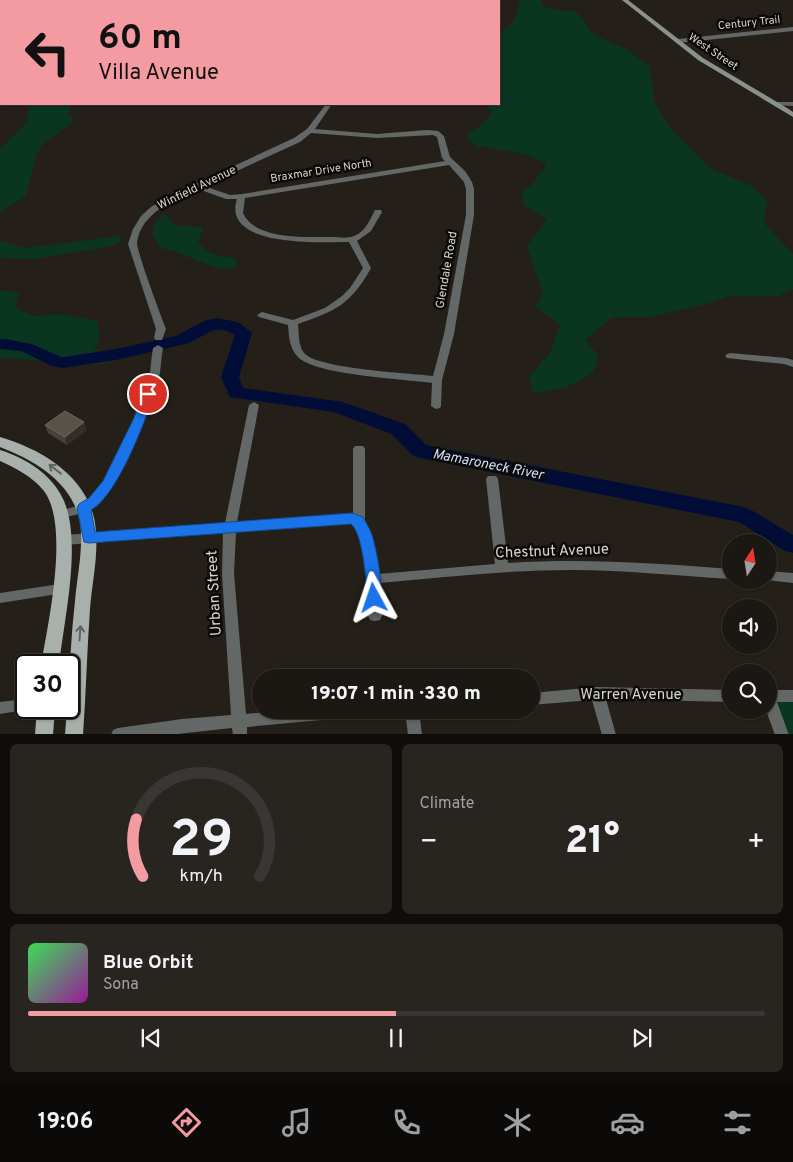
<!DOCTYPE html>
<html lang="en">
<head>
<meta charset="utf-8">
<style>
	body { margin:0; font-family:Overpass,sans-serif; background:#282521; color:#f1f3f6; height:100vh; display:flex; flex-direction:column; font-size:19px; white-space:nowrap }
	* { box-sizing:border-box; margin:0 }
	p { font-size:16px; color:#a0a0a0 }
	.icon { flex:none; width:28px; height:28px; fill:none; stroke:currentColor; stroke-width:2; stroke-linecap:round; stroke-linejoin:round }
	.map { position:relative; height:734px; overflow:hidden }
	.drawer { display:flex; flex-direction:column; gap:10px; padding:10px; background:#0f0d0a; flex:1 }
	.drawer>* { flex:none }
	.top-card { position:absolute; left:0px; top:0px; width:500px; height:105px; box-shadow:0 1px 4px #0004,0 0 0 1px #393733; background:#f49aa1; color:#111; overflow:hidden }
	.needle { width:32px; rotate:12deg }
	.fabs { position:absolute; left:722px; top:534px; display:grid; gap:10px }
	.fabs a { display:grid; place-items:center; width:55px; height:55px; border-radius:50%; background:#1b1813; box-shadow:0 1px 4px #0004,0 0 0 1px #393733; font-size:25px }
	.speed { position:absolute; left:15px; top:654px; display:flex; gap:10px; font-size:25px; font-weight:700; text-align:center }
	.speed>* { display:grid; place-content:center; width:65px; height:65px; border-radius:50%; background:#1b1813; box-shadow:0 1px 4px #0004,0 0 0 1px #393733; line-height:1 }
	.speed .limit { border:2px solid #111; border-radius:8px; background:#fff; color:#111 }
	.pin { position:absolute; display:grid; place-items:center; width:42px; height:42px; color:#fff; margin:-21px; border:2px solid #fff; border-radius:50%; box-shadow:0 1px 5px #0007 }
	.me { position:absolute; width:55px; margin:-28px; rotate:355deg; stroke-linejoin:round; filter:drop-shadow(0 0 4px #0008) }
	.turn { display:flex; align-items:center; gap:18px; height:105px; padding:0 15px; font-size:22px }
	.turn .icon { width:65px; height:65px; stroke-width:2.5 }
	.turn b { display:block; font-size:35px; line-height:42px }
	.big { font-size:38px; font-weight:800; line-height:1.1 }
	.drawer .widget { flex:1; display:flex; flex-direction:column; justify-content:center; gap:8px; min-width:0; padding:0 18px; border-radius:8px; background:#282521 }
	.drawer .dial { align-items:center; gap:0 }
	.dial svg { height:130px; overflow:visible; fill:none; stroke:#393733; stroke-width:7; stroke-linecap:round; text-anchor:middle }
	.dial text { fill:#f1f3f6; stroke:none }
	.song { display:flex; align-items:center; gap:15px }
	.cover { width:60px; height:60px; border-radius:8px; background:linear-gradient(135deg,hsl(130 70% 55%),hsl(300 70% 35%)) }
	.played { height:5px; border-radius:2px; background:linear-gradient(90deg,#f49aa1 50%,#393733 50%) }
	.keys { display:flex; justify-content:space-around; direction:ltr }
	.heat { display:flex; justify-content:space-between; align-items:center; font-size:28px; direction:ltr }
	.drawer .tiles { flex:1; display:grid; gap:10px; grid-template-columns:1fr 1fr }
	.widget:last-child { grid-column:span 2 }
	.trip { position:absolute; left:252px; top:669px; width:288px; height:50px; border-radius:25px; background:#1b1813; box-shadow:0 1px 4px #0004,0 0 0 1px #393733; font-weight:800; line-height:50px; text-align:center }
	.menu { display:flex; height:80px; justify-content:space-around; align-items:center; background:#0b0a08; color:#a0a0a0 }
	.menu .icon { width:35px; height:35px }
	.menu .active { color:#f49aa1 }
	.menu b { font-size:22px; color:#f1f3f6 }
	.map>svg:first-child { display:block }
</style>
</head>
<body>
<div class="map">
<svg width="793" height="735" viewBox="0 0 793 735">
	<rect width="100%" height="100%" fill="#242019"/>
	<path fill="#0a3521" d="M519,0H542L541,5L556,10L575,11L586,23L589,30L601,38L628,50L649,66L655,104L672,131L711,169L752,186L767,202L764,223L793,254V289L778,296H728L714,302L651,317H612L585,340L598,355L593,373L567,387L534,394L529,377L550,353L560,325L535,306L543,293L527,246L547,220L523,204L522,192L532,185L547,164L525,154L477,146L466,137C474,128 488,123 492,112L485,104H499V32C513,26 520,15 519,0Z
		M29,104H71L68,113L74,121L43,144L36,155L26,196L0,212V149L27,122Z
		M165,214L174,225L204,227L198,241C208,256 219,256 236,258L237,266L227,269L217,268L173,251L160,248L152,234L156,221Z
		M120,236L122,242L111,246L34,259L0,258V241L25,248Z
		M0,290L19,293L15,307L32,316L62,314L97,321L100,340L94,350L114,360L102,364L0,358Z
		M774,702H793V734H787Z"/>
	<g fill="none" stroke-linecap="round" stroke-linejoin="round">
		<path fill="#010d36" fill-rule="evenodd" d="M216,318L238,322L252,333L239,377L243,388L343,402L405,424L426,445L744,507L751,510L793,535V553L785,551L739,522L420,458L413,456L391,434L334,412L230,397L221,377L235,335C212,321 208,337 185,344L116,360L62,368L52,366L21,351L0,349V339H5L32,344L61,357H65L116,349L176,336L204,321Z"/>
		<path fill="#636765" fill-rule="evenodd" d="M256,0H264L265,1H257Z
			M793,27V31L678,43L675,41L678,39Z
			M778,102H793V106L776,105V103Z
			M326,104H332L315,129L377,134L427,130L438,131L444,136L450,157L465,171L472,182L474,189V215L454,334L442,380L441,406L440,408L436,409L431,406L432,383C404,379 315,375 298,357C289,348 289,336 288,325L259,317L257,315L262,312L293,320L325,308L342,296L350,288L363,268L349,242C322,242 221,248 237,199H226L198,189C174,200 142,212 137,242C136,250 161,316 166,329L162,340H156L154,338L156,329L128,244L133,229L141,216L151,207L169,196L294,138L307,129ZM311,133L377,138L433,135L437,137L442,158L445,161L242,194L230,195L204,186L300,142ZM449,165L464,182L466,189V215L444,334L433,376C408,373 321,369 305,354C298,347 299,334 298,324C336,311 351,304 371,268L357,241L371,231L382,212L381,210H375C370,220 365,232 354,236C347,239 338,237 331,237C305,237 255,240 243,213L245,198Z
			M158,345L163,348C161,358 161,369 159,378C151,409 121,484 98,505C89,514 73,515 62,518L58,517L56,514L58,511C68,508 82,507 90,499C114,477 140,410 149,378C151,369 151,358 153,348Z
			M730,353L786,358L793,360V367L784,364L727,358L725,356L727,354Z
			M254,402L259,405L237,522L340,514L353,516V449L355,446H363L365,449V521L371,534L378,574L495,564L486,479L488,476H496L498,479L508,563C582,558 656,563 731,569V579C678,576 625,570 572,570C508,570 444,577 380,583L382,616L380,620L375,621L370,620L368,616C367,586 367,552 355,525L340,522L236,531L234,574L246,714L291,710H371L369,714L364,716L247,727V735H233L232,728L168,735H111L113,730L118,728L182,719L231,715L222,574L223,532L65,545L61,543L59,540L61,537L65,535L225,523L249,405Z
			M769,571L793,573V583L766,580H769Z
			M60,584L64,585L66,589L64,593L0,603V593Z
			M597,687L731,690V702L606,699L616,735H602L592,700L531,705V693Z
			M769,690H793V702H777L789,735H775L766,710H769Z
			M26,699V708H32L31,709L0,714V702Z
			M405,710H419L422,735H408Z"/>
		<path fill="#8a908c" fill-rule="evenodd" d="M622,0H628L703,58L787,108L793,112V117L698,60Z"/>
		<path fill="#a7b0aa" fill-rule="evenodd" d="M0,437C45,450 94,481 96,533C98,558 92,583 90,609C87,651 86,693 83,735H65L67,708H69C69,672 71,636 75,601C77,578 82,555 81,532C79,487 39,462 0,447Z
			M0,450C26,458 53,475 64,501C82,543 64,620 59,665H41C48,623 70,526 44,491C33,477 16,468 0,461Z
			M37,708H55L53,735H35Z"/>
	</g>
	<path fill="#47423a" d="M84,422L86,431L67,445L48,433L45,425Z"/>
	<path fill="#322e26" d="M84,422L86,431L67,445L65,437Z"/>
	<path fill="#57524a" stroke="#6b665f" d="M65,411L84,422L65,437L45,425Z"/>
	<defs><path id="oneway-shaft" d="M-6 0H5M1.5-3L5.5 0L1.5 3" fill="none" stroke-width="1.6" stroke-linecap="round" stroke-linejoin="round" transform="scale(1.25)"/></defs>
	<g stroke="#616561">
		<use href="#oneway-shaft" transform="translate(55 469) rotate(-142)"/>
		<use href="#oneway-shaft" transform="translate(80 633) rotate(-86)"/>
	</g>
	<path fill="#1a73e8" stroke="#114b97" d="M148,390L154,394C144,424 118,494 91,510L95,532L352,513L363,517C366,523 370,529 372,535C376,548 385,590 379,602L374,603L369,602C365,594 367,586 366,578C364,564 361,532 351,524L89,543L84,542L77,508L79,504L89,498L103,481L134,418L142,394Z"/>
	<g text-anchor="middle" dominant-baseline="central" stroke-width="5" stroke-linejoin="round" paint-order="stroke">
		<g font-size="11" fill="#d8d5d0" stroke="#0c0a07">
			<text transform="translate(749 23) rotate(-6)">Century Trail</text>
			<text transform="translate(713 52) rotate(34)">West Street</text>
			<text transform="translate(321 171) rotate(-9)">Braxmar Drive North</text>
		</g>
		<g font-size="12" fill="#d8d5d0" stroke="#0c0a07">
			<text transform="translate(197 188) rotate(-26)">Winfield Avenue</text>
			<text transform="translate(447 270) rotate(-80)">Glendale Road</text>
		</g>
		<g font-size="14" font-style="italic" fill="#cfdffe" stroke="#0c0a07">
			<text transform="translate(488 465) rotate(11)">Mamaroneck River</text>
		</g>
		<g font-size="15" fill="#d8d5d0" stroke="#0c0a07">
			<text transform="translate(552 552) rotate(-2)">Chestnut Avenue</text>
			<text transform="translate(215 593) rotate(-93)">Urban Street</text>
			<text x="631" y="695">Warren Avenue</text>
		</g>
	</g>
</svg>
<div class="fabs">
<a><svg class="needle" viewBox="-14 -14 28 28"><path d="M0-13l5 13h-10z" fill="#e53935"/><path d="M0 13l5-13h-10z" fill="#a0a0a0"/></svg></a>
<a><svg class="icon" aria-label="sound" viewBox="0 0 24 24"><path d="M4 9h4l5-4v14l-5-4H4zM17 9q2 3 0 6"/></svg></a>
<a><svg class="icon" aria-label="search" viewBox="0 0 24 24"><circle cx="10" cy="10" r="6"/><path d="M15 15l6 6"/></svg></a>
</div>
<div class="speed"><div class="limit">30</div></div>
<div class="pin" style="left:148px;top:394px;background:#d93025"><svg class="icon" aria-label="arrive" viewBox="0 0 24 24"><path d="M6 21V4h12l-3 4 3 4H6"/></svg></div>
<svg class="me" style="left:374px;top:598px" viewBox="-20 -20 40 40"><path d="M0-17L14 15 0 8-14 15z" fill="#1a73e8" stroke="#fff" stroke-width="4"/></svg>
<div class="trip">19:07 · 1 min · 330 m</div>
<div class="top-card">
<div class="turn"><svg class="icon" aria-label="left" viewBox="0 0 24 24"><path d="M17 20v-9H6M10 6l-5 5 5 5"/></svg><div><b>60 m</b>Villa Avenue</div></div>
</div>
</div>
<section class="drawer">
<div class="tiles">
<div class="widget dial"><svg viewBox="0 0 100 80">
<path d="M14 69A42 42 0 1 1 86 69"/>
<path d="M14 69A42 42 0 0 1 10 34" stroke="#f49aa1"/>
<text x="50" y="56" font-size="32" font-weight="700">29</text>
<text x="50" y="72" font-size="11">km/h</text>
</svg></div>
<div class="widget"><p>Climate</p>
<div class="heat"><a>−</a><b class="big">21°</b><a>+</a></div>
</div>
<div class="widget">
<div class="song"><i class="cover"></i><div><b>Blue Orbit</b><p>Sona</p></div></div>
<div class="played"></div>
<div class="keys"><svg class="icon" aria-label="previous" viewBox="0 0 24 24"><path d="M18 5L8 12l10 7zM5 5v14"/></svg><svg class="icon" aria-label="pause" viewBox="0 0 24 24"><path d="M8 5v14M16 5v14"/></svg><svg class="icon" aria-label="next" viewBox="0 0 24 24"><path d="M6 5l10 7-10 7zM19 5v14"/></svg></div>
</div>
</div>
</section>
<nav class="menu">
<b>19:06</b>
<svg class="icon active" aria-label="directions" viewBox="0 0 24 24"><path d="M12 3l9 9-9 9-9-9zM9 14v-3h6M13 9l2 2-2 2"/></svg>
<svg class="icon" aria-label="music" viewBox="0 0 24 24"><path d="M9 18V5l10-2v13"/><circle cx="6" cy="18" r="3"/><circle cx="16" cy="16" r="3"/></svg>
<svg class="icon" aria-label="phone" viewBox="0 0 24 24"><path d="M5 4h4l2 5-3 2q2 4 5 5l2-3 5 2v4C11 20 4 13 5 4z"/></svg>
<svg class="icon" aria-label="climate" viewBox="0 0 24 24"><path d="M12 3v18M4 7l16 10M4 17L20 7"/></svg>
<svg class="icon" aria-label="car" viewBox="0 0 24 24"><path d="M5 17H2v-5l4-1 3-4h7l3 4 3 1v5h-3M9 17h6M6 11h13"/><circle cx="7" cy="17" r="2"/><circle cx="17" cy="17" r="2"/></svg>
<svg class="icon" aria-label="filters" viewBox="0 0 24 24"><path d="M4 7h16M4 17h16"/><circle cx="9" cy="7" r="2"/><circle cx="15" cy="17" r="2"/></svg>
</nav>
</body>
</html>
